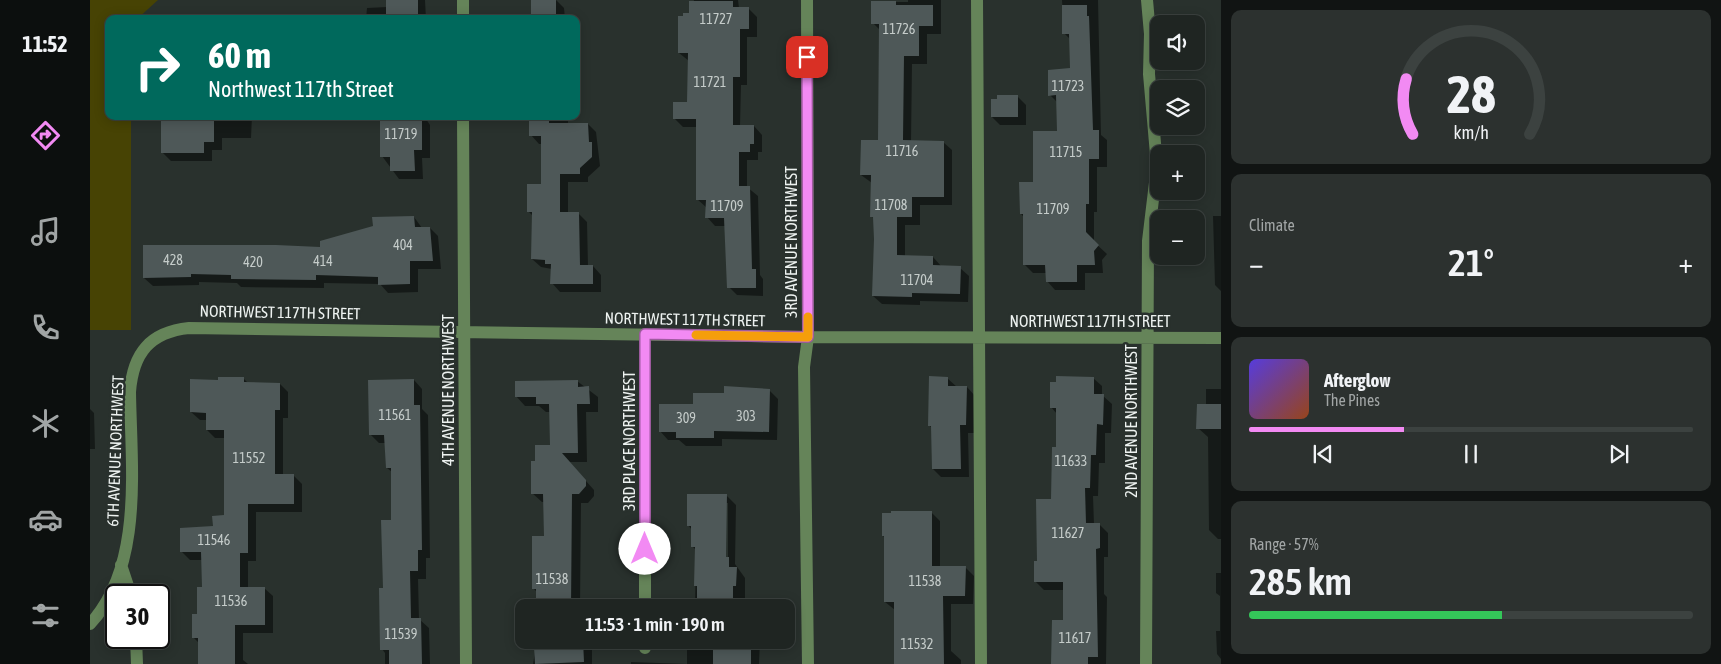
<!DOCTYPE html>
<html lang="en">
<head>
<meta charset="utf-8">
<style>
	body { margin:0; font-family:"Asap Condensed",sans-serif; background:#2c312f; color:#f1f3f6; height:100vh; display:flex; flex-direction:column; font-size:19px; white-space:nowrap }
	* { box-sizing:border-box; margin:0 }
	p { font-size:16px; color:#a1a5a5 }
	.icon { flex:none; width:28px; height:28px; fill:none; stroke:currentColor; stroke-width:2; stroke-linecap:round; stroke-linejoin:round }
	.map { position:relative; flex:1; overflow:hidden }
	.details { display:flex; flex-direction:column; gap:10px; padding:10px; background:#111413; width:500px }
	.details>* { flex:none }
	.top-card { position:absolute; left:15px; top:15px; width:475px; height:105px; border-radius:10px; box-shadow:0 2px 12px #0003,0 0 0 1px #3c4240; background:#00695c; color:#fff; overflow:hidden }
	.buttons { position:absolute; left:1060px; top:15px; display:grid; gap:10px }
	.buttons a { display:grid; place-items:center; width:55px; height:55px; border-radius:10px; background:#1f2522; box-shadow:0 2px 12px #0003,0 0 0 1px #3c4240; font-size:25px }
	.speed { position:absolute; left:15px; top:584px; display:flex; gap:10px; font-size:25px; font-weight:700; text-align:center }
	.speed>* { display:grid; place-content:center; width:65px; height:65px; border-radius:50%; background:#1f2522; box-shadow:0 2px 12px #0003,0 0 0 1px #3c4240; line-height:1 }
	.speed .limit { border:2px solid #111; border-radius:8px; background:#fff; color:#111 }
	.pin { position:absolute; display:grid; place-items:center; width:42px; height:42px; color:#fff; margin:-21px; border-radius:10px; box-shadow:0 2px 8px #0006 }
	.me { position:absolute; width:55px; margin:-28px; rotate:0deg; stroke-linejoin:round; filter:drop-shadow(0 0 4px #0008) }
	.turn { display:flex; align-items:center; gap:18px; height:105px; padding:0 20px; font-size:22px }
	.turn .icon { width:65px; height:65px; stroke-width:2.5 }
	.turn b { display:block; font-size:35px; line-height:42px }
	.big { font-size:38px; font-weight:600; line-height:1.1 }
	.details .tile { flex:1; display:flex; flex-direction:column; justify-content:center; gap:8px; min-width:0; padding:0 18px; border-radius:10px; background:#2c312f }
	.details .dial { align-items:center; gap:0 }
	.dial svg { height:130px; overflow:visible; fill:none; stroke:#3c4240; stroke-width:7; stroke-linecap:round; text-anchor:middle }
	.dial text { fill:#f1f3f6; stroke:none }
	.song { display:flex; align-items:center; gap:15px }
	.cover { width:60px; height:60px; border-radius:8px; background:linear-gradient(135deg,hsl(250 70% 55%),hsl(20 70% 35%)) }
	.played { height:5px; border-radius:2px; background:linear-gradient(90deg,#f28af3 35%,#3c4240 35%) }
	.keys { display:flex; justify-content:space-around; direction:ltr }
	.heat { display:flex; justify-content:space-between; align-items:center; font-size:28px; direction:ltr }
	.charge { height:8px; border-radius:4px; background:linear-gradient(90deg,#34c759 57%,#3c4240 0) }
	.trip { position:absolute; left:425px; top:599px; width:280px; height:50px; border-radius:10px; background:#1f2522; box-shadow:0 2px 12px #0003,0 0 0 1px #3c4240; font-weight:600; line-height:50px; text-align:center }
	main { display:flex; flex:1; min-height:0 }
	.dock { display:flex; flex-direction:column; width:90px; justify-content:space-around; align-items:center; background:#0c0f0e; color:#a1a5a5 }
	.dock .icon { width:35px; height:35px }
	.dock .active { color:#f28af3 }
	.dock b { font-size:22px; color:#f1f3f6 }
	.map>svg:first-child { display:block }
</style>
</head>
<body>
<main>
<nav class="dock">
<b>11:52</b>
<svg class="icon active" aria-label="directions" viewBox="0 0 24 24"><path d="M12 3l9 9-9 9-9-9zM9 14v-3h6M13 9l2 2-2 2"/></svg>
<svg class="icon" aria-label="music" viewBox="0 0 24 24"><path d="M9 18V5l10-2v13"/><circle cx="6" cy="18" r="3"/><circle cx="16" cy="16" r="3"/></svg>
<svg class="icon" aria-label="phone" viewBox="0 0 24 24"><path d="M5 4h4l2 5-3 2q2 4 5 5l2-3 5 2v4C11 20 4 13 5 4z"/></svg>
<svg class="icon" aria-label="climate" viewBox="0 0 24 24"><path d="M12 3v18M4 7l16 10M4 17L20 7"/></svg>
<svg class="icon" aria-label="car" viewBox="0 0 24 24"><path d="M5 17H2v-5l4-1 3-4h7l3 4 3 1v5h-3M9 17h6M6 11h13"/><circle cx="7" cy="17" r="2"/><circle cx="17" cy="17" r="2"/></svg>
<svg class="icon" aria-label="filters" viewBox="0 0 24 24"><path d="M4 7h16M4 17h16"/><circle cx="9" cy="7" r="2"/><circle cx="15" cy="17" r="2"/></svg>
</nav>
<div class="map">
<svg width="1131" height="664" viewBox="0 0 1131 664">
	<rect width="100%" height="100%" fill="#29312d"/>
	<path fill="#474304" d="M0,0H68L47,19H19V116H41V330H0Z"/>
	<path fill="#0007" fill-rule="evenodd" d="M297,0H335L336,19H276L277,8L297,7Z
		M442,0H466L474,8L475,19H442Z
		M604,0H648L649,8H658L667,17V37H657V85H651L650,126H664L672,135V152H668V160H657V187L668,196L670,275L673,279V296L647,295L639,287L636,226H625L617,217V208L607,199V127H593L584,118L599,103V61L589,53Z
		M818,0H851V34H837V64H822L821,142H853L862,150V205H830V225H815V257H843L851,266L870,268L879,276L878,302L830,301V305L792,304L783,296L785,219L781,216L782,183L771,175L789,142L790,30L783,23V2H818Z
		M972,0H1008L1011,135L1017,140V167H1007V212H1004V242L1017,254L1012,260L1013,273H995V290H965L957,281V273H943L935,265L934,217L931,214L968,132V103L960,95L981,69V40L974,33Z
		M928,97L936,105V125H910L902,117Z
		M72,116H162L161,138H132V150H122V161H81L72,152Z
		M300,116H334L340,125V158H332L333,179H309L292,156Z
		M441,116H478V124H498L506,132L510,166L498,177V182H478V213H488L497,222L498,266H503L511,275V292H470L462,283V269L451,267L442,259L443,216L438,211L452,185V144H449L441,135Z
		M1123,216H1131V291L1125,285Z
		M324,217L332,228H340L348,236L351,269H328V292L298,293L290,284L234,283V288L151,287L147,283L109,282V285L63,286L54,278L231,248Z
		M857,378L867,387H877L885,396L884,433H878L879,477H851L843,469L842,428L839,425Z
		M1003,378L1012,386V395L1022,404L1021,433H1015V463H1009L1008,496H1003L1004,524H1009L1018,533V557H1014V594L1017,597L1016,664H962L974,621V590H954L945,581L963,500L967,449V414L961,407Z
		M154,379L159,384H190L198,392V418H193V476H204L212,484V512H166V561H158V588H174L183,596V633H153V660L158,664H109V643L104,638L113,588V560H100L92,552L135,517V438H125L117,430V420H110L101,412L102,381Z
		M324,380L332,389V409L338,415L340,558H336V579H328L329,619L339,628L340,664H295V653L292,649L294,589L303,521L302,472L297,468L296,443H289L280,434Z
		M487,381L508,397V412H496L497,462H479L504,490V496L498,503H491L490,608H447V592L444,589L455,537V502H452L442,493L447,463L461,446V412H456L449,406H435L426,396Z
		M1116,389H1131V539H1128L1119,530L1118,437L1108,428L1116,405Z
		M679,390L688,399L687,440L632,439V446H596L589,440H578L570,431L604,405L635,394Z
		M0,409L4,413L5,449H0Z
		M636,495L646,505L645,564L655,578V608H605L606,550L602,546V530L598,525ZM636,503H638V563H635Z
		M841,512L850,521V567H875L884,576L883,604H861V651L871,660V664H806L805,610L795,602L796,538L793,536Z
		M1126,573H1131V659L1127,654L1126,631H1130V596L1126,593Z
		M447,640H502V664H443Z
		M597,640H670L669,664H541V662L597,664Z"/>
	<path fill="#4e5858" d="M296,0H328V19H296Z
		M441,0H466V19H441Z
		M599,1H643V7H659V29H650V77H643V125H664V144H660V152H649V186H660L662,269H666V288H637L634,218H615L616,200H606V119H583V102H597L598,53H588V16H593V13H599Z
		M781,1H806V5H843V26H829V56H814L813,140L854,141V197H822V217H807V255L843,256V265L871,266L870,294L822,293V297L782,296L784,239L783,217H780L781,175H770L771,140H788L789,24H781Z
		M972,5H997V16H999L1003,130H1009V159H999V204H996V232L1009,245L1004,251L1005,265H987V282H956L955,265H933V214H930L929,182H943V131H967L966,95L958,96V70L980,68L979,34H972Z
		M907,95H928V117H901V99H907Z
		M71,116H124V142H114V153H71Z
		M332,116V150H324L325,171H300V157H290V117Z
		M439,118H459V123H498L499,142H502V157L490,168V174H470V212H489L490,265H503V284H460L461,264H455V260L441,259L442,212H437V184H451V136H439Z
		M324,216L325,227H340L343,261H320V284L288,285V277L226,275V280L141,279V275L101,274V277L53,278V245H186L230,247V241L283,226L282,217Z
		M839,376L858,377V386H877L876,425H870L871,469H842L841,426H838Z
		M966,376L1004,377V394H1014L1013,425L1007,424L1006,455H1001L1000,488H995L996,523H1010V548L1006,549L1008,657H998V664H961L962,620H973V582H944V561H947L946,499H961L962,447H966V408H960V382H966Z
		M128,377H154V382L190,383V410H185V474H204V504H158V553H150V587H175V625H145V664H108V638H102V614H107V587H112L111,552H90V528L123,526L122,516L134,515V430H116V413L100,412V379L128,380Z
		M324,379V405H330L332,550H328V571H320L321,618H331L332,664H299V650H290L289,588H293L291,520H301V468H296L294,435H279L278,380Z
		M488,380V387L499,386L500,404H487L488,453H472L496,480V486L489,494H482L481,608H446V589H442V536H454L453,494H441V461H445V445H460L459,404H446V397H425V381Z
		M634,386L680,389L679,432L624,431V438H586V432H569V404H603V393H634Z
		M1107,404H1131V429H1106Z
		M597,494H637L636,557H639V567H647L646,586H643V608H607V586H604L605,547H601V526H597Z
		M801,511H842V566H876L875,596H853L854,664H804V602H794V536H792V513H801Z
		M454,640H493L494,662L445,664L444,647L455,646Z
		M607,640H661V664H623V645H606Z"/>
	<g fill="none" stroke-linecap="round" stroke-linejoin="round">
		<path stroke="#658459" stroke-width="12" d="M373,0V19
			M717,0L718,337L714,367L718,664
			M887,0L891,664
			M373,116L376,664
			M31,565L41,595
			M555,608V334
			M0,624C54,566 41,466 40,392C43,353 60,332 99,328L718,337L1131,338
			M46,638L47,664
			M555,648V640
			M1056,664L1058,241L1067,166L1059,74L1060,34L1057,0"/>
	</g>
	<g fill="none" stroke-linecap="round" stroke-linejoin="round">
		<g stroke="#9d5a9e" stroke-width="12">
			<path id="route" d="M555,549V334L718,337L717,57"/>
		</g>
		<use href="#route" stroke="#f28af3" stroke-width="9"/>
		<path stroke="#f59e0b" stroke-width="9" d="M606,335L718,337V317"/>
	</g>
	<g text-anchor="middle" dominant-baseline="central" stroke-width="5" stroke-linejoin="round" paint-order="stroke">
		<g font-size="14" fill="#c5ccca">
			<text x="626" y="19">11727</text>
			<text x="809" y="29">11726</text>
			<text x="620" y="82">11721</text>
			<text x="978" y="86">11723</text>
			<text x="311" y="134">11719</text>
			<text x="812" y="151">11716</text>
			<text x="976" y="152">11715</text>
			<text x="801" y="205">11708</text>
			<text x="637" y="206">11709</text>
			<text x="963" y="209">11709</text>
			<text x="313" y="245">404</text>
			<text x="83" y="260">428</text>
			<text x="233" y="261">414</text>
			<text x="163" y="262">420</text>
			<text x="827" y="280">11704</text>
			<text x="305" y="415">11561</text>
			<text x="656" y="416">303</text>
			<text x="596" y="418">309</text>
			<text x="159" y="458">11552</text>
			<text x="981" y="461">11633</text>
			<text x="978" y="533">11627</text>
			<text x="124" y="540">11546</text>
			<text x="462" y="579">11538</text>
			<text x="835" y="581">11538</text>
			<text x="141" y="601">11536</text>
			<text x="311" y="634">11539</text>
			<text x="985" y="638">11617</text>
			<text x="827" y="644">11532</text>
		</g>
		<g font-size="16" fill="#edf2f0" stroke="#29312d">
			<text transform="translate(701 242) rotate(-90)">3RD AVENUE NORTHWEST</text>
			<text transform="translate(190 312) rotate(1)">NORTHWEST 117TH STREET</text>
			<text transform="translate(595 319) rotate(1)">NORTHWEST 117TH STREET</text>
			<text x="1000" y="321">NORTHWEST 117TH STREET</text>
			<text transform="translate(358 390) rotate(-90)">4TH AVENUE NORTHWEST</text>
			<text transform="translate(1041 421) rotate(-90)">2ND AVENUE NORTHWEST</text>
			<text transform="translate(539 441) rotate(-90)">3RD PLACE NORTHWEST</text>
			<text transform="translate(25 451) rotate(-88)">6TH AVENUE NORTHWEST</text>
		</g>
	</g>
</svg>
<div class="buttons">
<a><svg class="icon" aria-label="sound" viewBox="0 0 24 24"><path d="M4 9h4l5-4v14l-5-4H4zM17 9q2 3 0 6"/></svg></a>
<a><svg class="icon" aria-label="layers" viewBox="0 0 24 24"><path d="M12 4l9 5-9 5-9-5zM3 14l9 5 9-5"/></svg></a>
<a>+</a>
<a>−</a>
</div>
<div class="speed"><div class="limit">30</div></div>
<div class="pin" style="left:717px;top:57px;background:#d93025"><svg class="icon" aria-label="arrive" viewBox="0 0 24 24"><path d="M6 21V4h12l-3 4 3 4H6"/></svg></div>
<svg class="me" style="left:555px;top:549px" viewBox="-20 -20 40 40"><circle r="19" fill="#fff"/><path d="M0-13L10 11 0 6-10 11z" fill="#f28af3"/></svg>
<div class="trip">11:53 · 1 min · 190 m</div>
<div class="top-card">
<div class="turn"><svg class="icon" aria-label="right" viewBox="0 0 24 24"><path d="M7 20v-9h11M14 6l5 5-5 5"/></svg><div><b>60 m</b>Northwest 117th Street</div></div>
</div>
</div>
<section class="details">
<div class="tile dial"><svg viewBox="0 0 100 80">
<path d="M14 69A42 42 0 1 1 86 69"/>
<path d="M14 69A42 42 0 0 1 10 35" stroke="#f28af3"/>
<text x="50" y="56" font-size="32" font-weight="700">28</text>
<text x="50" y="72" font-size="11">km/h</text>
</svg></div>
<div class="tile"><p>Climate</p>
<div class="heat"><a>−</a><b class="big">21°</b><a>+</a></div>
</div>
<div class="tile">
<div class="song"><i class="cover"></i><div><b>Afterglow</b><p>The Pines</p></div></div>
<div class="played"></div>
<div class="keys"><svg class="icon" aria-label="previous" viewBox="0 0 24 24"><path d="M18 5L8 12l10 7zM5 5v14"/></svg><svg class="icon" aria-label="pause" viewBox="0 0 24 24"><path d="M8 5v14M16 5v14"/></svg><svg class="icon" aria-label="next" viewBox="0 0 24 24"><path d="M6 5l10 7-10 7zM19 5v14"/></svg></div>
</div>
<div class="tile"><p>Range · 57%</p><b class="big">285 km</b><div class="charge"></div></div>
</section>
</main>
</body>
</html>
